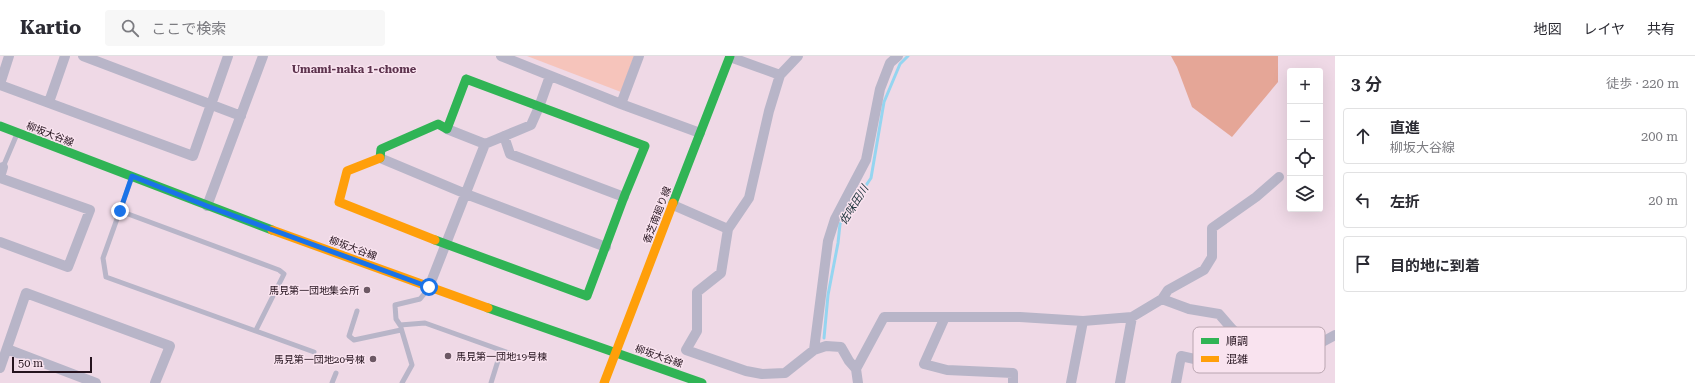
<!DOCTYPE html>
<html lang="ja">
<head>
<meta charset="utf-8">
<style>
  :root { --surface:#fff; --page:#f7f7f7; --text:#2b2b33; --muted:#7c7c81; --line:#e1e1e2 }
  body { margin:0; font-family:"Roboto Serif","Noto Sans JP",serif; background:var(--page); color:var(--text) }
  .controls { position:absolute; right:12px; top:12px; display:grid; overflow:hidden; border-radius:4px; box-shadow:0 4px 16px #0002 }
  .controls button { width:36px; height:36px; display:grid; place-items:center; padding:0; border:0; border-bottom:1px solid var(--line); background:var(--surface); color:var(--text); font:20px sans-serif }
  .scale { position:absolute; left:12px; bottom:10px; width:80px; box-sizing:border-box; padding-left:4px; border:2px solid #25131e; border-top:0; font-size:11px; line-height:14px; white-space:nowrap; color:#25131e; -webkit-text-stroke:3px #f9e3ef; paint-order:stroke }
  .stop { position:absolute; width:12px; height:12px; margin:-9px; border:3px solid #1a73e8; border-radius:50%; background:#fff }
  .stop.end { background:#1a73e8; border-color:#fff; box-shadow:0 1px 4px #0008 }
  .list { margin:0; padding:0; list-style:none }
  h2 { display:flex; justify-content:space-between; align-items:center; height:52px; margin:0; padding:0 16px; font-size:17px }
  h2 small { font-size:13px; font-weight:400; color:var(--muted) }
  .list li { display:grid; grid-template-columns:26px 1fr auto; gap:12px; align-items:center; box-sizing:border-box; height:56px; margin:0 8px 8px; padding:0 8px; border:1px solid var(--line); border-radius:4px }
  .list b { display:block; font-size:15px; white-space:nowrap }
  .list p { margin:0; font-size:13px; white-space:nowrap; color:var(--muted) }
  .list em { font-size:13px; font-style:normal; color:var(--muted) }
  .icon { flex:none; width:22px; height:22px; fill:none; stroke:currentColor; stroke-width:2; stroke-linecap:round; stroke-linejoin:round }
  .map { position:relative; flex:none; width:1335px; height:327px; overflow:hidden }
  header { display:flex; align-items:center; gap:24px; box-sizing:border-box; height:56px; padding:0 20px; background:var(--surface); border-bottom:1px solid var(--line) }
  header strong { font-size:19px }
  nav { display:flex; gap:22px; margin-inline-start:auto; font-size:14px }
  .search { width:280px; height:36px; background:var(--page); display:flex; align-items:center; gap:10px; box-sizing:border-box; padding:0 14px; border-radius:4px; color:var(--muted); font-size:15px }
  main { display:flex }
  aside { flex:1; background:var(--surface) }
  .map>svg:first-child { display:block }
  .green { fill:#f6c4bb }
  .forest { fill:#e5a697 }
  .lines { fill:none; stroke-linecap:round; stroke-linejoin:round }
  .stream { stroke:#95d5f0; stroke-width:3 }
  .lane { stroke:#b8b5c8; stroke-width:5 }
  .street { stroke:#b8b5c8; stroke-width:10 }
  .fast { stroke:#30b455; stroke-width:9 }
  .slow { stroke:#ff9f0a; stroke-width:9 }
  .route { stroke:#1a73e8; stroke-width:5 }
  .poi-dot { fill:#6c5864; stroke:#f9e3ef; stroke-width:1.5 }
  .labels { text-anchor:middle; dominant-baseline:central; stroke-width:3; stroke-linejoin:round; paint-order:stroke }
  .street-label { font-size:10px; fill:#25131e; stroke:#f9e3ef }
  .poi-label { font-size:10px; fill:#25131e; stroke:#f9e3ef; text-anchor:end }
  .neighbourhood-label { font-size:11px; font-weight:bold; fill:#5d334e; stroke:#f9e3ef }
  .water-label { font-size:11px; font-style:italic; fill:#1c333b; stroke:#f9e3ef }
  .key { fill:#f9e3ef; stroke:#b9a5b0; stroke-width:1 }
  .key-label { font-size:11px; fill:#25131e }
</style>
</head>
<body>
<header>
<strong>Kartio</strong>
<div class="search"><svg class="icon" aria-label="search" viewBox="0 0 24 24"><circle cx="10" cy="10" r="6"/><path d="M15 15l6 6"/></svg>ここで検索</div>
<nav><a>地図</a><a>レイヤ</a><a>共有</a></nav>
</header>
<main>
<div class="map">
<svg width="1335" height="327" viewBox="0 0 1335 327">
  <rect width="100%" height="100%" fill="#efd9e6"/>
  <path class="green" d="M 527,0 L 634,0 L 621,36 Z"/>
  <path class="forest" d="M 1171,0 L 1278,0 L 1278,26 L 1232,81 L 1192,51 L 1177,11 Z"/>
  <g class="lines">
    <path class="stream" d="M 824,282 L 828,239 L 838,187 L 840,168 L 871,122 L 884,46 L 900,8 L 908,0"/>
    <path class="lane" d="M 3,111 L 17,78
      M 132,121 L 103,202 L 106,221 L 314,296
      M 120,155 L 279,214 L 284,218 L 256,274
      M 429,232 L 420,243 L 395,249 L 396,263 L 400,269 L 425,267 L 520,301
      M 357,255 L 349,280 L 354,284 L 401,274
      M 401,272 L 412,309 L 402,327
      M 332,327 L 336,317
      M 491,327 L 501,295"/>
    <path class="street" d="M 83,0 L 241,60
      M 501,0 L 621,48 L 700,77
      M 730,1 L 780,19 L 798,0
      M 780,19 L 769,55 L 749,142 L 728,173 L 721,217 L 697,236 L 697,275 L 686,294 L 746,315 L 762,318 L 785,317 L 814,294 L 826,290 L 841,291 L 849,305 L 856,313 L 858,327
      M 0,28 L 9,0
      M 0,29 L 193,100 L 228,0
      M 49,46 L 65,0
      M 621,48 L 639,0
      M 447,73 L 485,88
      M 504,80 L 510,98 L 624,141
      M 380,102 L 466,138 L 606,191
      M 0,121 L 3,111
      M 0,122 L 90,154 L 68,211 L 0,186
      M 673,149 L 728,173
      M 207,150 L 263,0
      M 429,231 L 485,88 L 531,69 L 539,51 L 550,20
      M 1162,243 L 1189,253 L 1219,258 L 1232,273 L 1258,297 C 1292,299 1306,296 1335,279
      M 945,261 L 924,308 L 947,314 L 1013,317 L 1013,327
      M 7,293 L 96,327
      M 814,294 L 828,185 L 835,163 L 866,104 L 880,33 L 890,7 L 898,0
      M 0,312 L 26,237 L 170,290 L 155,327
      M 856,313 L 884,261 L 1020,261 L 1083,265 L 1132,261 L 1162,243 L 1168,234 L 1204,214 L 1212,201 L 1212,172 L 1256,141 L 1279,121
      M 1071,327 L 1083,265
      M 1120,327 L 1132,261
      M 1176,327 L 1181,300 L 1199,304"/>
    <path class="fast" d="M 0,70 L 272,174
      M 380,102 L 381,93 L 438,68 L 447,73 L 466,23
      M 673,147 L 730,0
      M 435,184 L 587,240 L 624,141 L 645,90 L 466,23
      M 488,252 L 702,327"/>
    <path class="slow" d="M 380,102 L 347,115 L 339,146 L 435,184
      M 272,174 L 488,252
      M 604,327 L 673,147"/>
  </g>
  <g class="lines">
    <path class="route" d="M 120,155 L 132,120 L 207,150 L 429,231"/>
  </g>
  <g class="poi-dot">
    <circle cx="367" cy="234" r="4"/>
    <circle cx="448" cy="300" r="4"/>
    <circle cx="373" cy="303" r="4"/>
  </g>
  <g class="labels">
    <g class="street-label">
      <text transform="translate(50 78) rotate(21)">柳坂大谷線</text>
      <text transform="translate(657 159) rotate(-69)">香芝南廻り線</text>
      <text transform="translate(353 192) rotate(20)">柳坂大谷線</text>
      <text transform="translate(659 300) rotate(19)">柳坂大谷線</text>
    </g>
    <g class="poi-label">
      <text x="359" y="234">馬見第一団地集会所</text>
      <text x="456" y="300" text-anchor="start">馬見第一団地19号棟</text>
      <text x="365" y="303">馬見第一団地20号棟</text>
    </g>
    <g class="neighbourhood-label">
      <text x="354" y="13">Umami-naka 1-chome</text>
    </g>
    <g class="water-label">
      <text transform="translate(854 149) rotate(-58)">佐味田川</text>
    </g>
  </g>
  <rect x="1193" y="271" width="132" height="46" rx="6" class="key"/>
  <rect x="1201" y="282" width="18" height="6" fill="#30b455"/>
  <rect x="1201" y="300" width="18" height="6" fill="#ff9f0a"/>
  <g class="key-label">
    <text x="1226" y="289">順調</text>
    <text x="1226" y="307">混雑</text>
  </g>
</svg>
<div class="controls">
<button>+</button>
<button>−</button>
<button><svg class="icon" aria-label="locate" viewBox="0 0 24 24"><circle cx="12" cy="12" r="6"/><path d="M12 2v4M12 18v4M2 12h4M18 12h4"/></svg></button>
<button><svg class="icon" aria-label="layers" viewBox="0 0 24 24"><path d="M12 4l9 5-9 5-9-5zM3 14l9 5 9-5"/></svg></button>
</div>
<div class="scale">50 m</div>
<div class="stop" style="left:429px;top:231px"></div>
<div class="stop end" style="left:120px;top:155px"></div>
</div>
<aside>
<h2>3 分<small>徒歩 · 220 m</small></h2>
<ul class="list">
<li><svg class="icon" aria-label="ahead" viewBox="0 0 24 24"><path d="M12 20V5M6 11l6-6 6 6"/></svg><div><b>直進</b><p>柳坂大谷線</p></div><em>200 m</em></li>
<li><svg class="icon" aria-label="left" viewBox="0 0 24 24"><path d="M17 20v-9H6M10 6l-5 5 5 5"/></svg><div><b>左折</b></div><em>20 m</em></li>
<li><svg class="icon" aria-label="arrive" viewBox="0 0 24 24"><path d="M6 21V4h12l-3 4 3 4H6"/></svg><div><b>目的地に到着</b></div></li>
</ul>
</aside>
</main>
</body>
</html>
